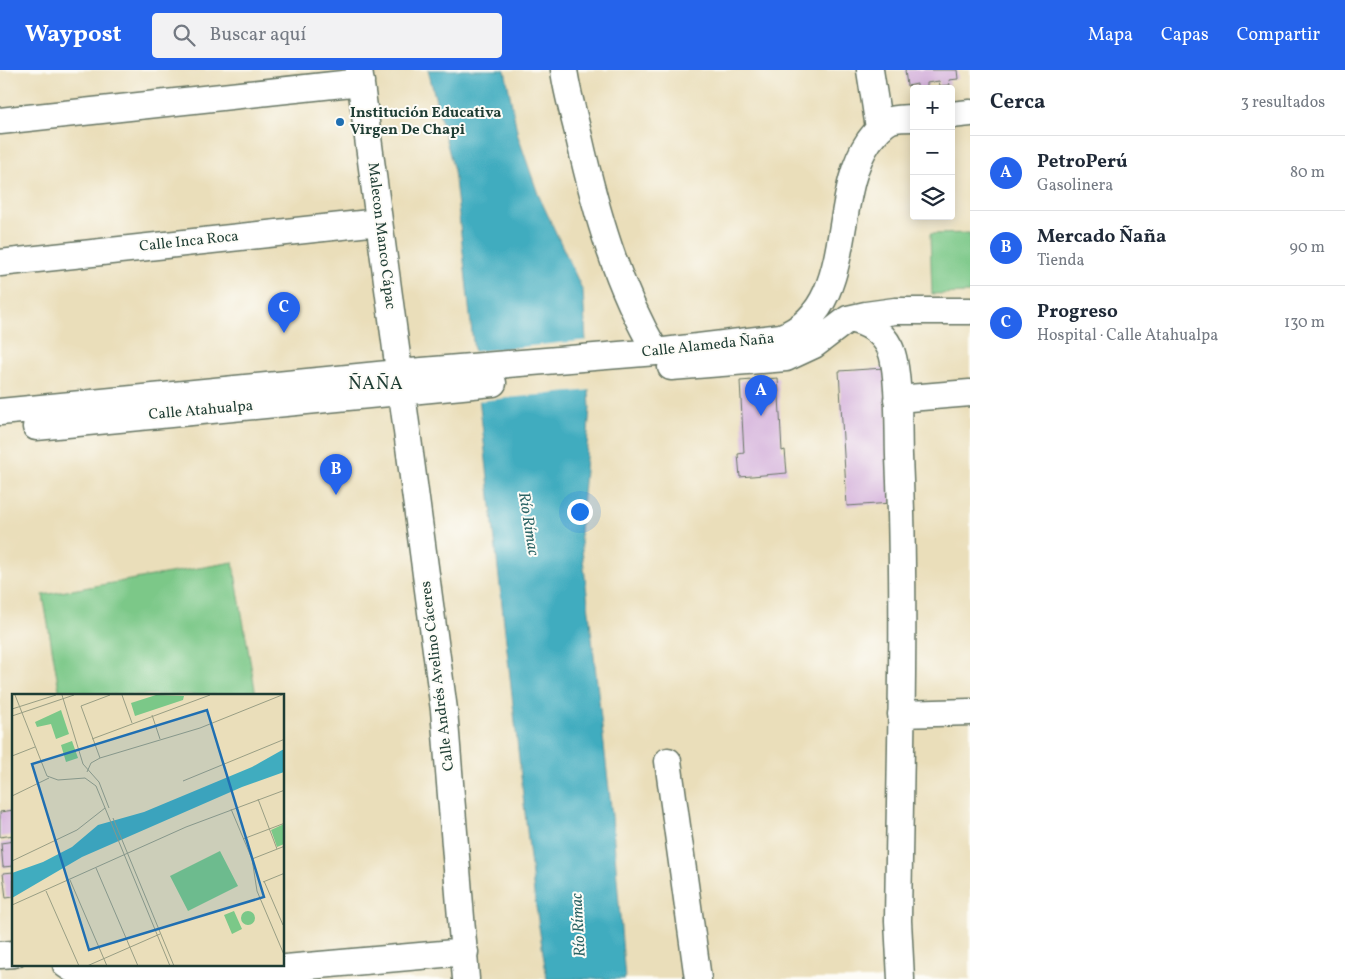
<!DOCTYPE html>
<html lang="es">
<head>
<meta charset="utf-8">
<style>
  :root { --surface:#fff; --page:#f2f2f3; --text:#1f2937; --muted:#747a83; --line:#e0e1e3; --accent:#2563eb }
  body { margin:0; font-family:Vollkorn,serif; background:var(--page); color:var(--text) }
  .controls { position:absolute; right:15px; top:15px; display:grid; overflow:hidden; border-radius:5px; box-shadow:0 2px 12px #0003 }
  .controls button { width:45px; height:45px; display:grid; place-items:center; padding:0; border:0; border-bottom:1px solid var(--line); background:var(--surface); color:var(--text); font:25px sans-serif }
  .you { position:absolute; left:579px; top:441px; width:18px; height:18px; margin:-12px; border:4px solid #fff; border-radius:50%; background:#1a73e8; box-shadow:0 0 0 8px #1a73e833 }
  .badge { display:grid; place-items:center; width:32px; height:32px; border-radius:50%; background:var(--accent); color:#fff; font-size:16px; font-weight:700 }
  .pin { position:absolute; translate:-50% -41px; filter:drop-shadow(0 1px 2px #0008) }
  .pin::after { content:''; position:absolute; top:26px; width:18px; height:15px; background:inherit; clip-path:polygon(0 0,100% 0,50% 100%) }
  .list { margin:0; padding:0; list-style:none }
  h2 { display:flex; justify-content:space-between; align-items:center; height:65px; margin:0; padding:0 20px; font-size:21px }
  h2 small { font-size:16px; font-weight:400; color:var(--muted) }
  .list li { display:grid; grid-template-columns:32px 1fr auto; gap:15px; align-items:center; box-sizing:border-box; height:75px; padding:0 20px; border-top:1px solid var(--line) }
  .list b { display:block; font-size:19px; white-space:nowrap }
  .list p { margin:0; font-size:16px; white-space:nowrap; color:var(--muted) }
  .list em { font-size:16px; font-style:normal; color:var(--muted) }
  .icon { flex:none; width:28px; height:28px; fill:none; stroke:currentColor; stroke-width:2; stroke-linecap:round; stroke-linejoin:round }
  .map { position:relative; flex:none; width:970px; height:909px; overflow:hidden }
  header { display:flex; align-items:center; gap:30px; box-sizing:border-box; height:70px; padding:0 25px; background:var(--accent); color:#fff }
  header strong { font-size:24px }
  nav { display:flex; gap:28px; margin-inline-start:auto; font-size:18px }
  .search { width:350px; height:45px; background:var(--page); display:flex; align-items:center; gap:12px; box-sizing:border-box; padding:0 18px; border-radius:5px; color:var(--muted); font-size:19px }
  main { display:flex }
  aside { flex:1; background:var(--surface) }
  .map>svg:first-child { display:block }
  .green { fill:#7bc888; stroke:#4d825e }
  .water { fill:#40acbf; stroke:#30747a }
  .pier { fill:#eadeba }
  .building { fill:#d5b3dc }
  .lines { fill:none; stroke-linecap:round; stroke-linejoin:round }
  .minor-casing { stroke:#667563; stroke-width:29 }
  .minor { stroke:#fff; stroke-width:26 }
  .poi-dot { fill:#1f6fb2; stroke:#fdfcf7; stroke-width:2 }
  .labels { text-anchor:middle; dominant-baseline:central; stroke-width:4; stroke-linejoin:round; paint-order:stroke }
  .poi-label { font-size:15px; font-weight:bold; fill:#1f3d34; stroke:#fdfcf7; text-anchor:start }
  .street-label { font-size:15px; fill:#1f3d34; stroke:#fdfcf7 }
  .water-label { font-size:16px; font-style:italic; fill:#2b6465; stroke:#fdfcf7 }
  .quarter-label { font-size:18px; letter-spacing:1px; fill:#1f3d34; stroke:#fdfcf7 }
  .inset-road { fill:none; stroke:#999e84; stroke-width:1 }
  .view { fill:#1f6fb2; fill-opacity:0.15; stroke:#1f6fb2; stroke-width:2.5 }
  .inset-edge { fill:none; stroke:#1f3d34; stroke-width:2.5 }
</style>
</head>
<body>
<header>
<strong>Waypost</strong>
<div class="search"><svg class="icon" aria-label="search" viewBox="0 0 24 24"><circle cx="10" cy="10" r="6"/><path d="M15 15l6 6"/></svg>Buscar aquí</div>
<nav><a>Mapa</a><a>Capas</a><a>Compartir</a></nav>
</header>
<main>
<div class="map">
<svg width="970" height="909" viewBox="0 0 970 909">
  <rect width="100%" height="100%" fill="#fdfcf7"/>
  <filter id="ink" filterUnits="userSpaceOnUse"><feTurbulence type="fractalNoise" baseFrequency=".02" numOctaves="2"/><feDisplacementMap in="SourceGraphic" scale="10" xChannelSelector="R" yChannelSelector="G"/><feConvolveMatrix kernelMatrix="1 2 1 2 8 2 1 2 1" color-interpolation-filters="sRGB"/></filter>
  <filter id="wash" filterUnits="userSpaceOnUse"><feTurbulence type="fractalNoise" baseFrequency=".0096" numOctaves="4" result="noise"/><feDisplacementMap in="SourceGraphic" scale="20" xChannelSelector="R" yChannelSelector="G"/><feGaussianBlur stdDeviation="1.12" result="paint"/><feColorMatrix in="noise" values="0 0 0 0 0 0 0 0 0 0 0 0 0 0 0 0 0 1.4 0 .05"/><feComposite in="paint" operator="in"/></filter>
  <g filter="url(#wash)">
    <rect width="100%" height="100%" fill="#eadeba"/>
    <path class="green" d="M 970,163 L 970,223 L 932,224 L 930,164 Z
      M 233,492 L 256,625 L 60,625 L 43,525 Z"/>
    <path class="water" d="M 428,0 L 505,0 L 518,66 L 538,124 L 583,221 L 590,338 L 580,462 L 612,746 L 625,909 L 547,909 L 534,824 L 454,101 Z"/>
    <path class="pier" d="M 588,270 L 592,320 L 477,331 L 471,282 Z"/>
    <g id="blocks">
      <path class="building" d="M 905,0 L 957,0 L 958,9 L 949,10 L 950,15 L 940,16 L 939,11 L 927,13 L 927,17 L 917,19 L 917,14 L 907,16 Z
        M 884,298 L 892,433 L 847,436 L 839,301 Z
        M 778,308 L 782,381 L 785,380 L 787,403 L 740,407 L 738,384 L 744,383 L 740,311 Z
        M 14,740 L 14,765 L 0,767 L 0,742 Z
        M 14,771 L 14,796 L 3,797 L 1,773 Z
        M 14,802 L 14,827 L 6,828 L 3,803 Z"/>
    </g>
  </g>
  <g filter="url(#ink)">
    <use href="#blocks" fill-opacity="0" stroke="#667563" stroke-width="1"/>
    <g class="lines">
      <defs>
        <path id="minor" d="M 359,0 L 444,640 L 466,909
          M 564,0 C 567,23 574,45 579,67 C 596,142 617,216 656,282
          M 870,0 L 879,58
          M 951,45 L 970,43
          M 0,51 L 361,12
          M 0,193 L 379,152
          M 848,249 C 866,252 882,261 890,278 C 900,299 898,361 899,386 C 906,541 900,696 898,851 L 901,909
          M 671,297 L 786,288 L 814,275 L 848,249 L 866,245 L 895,241 L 970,241
          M 897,329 L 970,323
          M 0,342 L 398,303 L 656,282 L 781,267 C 858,238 829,128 869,71 C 875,63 882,54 891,50 C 898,48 906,48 914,48
          M 36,357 L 493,313
          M 901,644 L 970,642
          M 668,691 L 698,909
          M 0,885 L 14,884
          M 66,895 L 72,899 L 96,903 L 196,906 L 465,882"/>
      </defs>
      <use href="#minor" class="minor-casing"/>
      <use href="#minor" class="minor"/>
    </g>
  </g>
  <circle class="poi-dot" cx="340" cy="52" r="5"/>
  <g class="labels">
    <g class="poi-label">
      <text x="350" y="43">Institución Educativa<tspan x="350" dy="17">Virgen De Chapi</tspan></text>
    </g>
    <g class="street-label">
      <text transform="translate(381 166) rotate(83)">Malecon Manco Cápac</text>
      <text transform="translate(189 172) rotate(-6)">Calle Inca Roca</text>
      <text transform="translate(708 276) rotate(-6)">Calle Alameda Ñaña</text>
      <text transform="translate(201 341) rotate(-5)">Calle Atahualpa</text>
      <text transform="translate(438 606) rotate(-97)">Calle Andrés Avelino Cáceres</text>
    </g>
    <g class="water-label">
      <text transform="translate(528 454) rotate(81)">Río Rímac</text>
      <text transform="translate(579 855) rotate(-93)">Río Rímac</text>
    </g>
    <g class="quarter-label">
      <text x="376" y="314">ÑAÑA</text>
    </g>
  </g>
  <g transform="translate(12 624)">
    <rect width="272" height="272" fill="#eadeba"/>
    <path d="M 144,1 L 172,2 L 171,6 L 123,22 L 119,9 ZM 49,16 L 57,40 L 44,45 L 39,30 L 25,33 L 23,28 ZM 60,47 L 66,64 L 54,68 L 49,51 ZM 272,130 L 272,150 L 265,153 L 259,136 ZM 208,157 L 226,192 L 176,217 L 158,182 ZM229 224a7 7 0 1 1 14 0a7 7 0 1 1-14 0ZM 222,217 L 230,235 L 220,240 L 212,221 Z" fill="#7bc888"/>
    <path d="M 272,55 L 272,78 L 230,93 L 70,163 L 0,204 L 0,179 L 31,168 L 60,153 L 86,131 L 132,118 L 240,73 Z" fill="#40acbf"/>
    <path class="inset-road" d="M 3,1 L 35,82 L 46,86 L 73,84 L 84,92 L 158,272M 50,1 L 71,70 L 87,88 L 97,114M 110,1 L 120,29M 0,15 L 44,1M 140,21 L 148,45M 0,22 L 62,1M 80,45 L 198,1M 0,62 L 23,53M 88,64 L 69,12 L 98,1M 75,78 L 79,69 L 88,64 L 188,34 L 270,1M 171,87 L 273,45M 0,102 L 37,84M 246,105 L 265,155M 219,115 L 240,165 L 245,197 L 273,263M 101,124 L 162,272M 231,145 L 273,129M 240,165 L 273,152M 0,167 L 65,136 L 93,114M 84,174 L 126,272M 58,186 L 95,272M 252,187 L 271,231M 251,188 L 273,179M 34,197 L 67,272M 0,211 L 174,133 L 273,96M 75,272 L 148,240"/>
    <path class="view" d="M 195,16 L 252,203 L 77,256 L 20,70 Z"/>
    <rect width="272" height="272" class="inset-edge"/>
  </g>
</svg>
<div class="controls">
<button>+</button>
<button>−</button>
<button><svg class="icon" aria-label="layers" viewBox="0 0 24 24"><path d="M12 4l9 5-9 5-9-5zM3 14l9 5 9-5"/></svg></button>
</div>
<div class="you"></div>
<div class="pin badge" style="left:761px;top:346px">A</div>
<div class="pin badge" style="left:336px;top:425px">B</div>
<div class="pin badge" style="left:284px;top:263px">C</div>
</div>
<aside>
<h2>Cerca<small>3 resultados</small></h2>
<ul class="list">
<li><span class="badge">A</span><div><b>PetroPerú</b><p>Gasolinera</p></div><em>80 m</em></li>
<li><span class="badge">B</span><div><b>Mercado Ñaña</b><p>Tienda</p></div><em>90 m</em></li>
<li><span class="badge">C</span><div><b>Progreso</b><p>Hospital · Calle Atahualpa</p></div><em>130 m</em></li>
</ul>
</aside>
</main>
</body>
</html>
